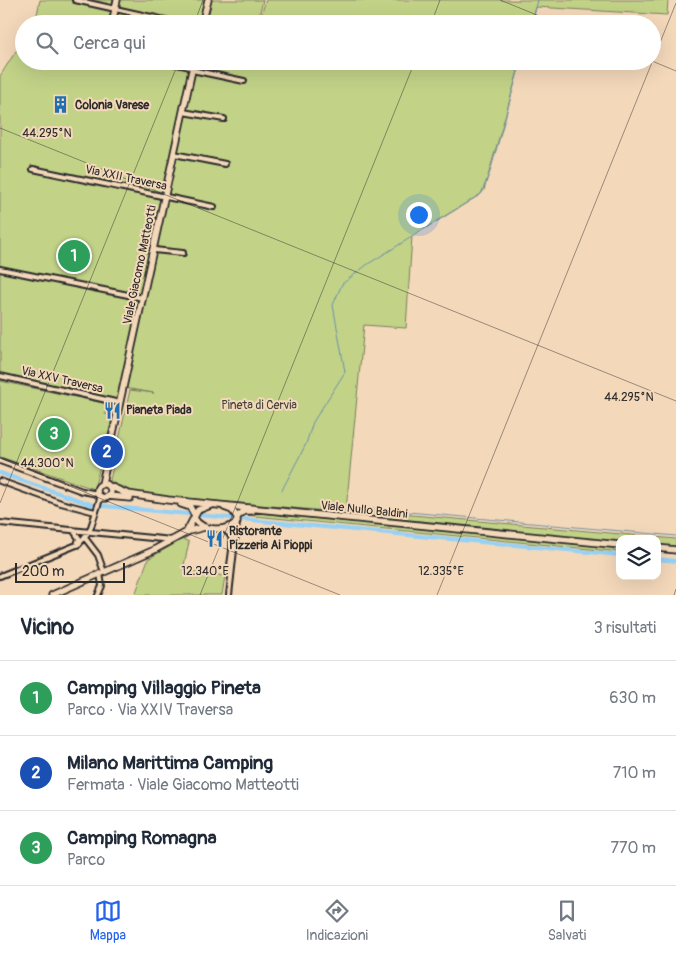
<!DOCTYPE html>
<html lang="it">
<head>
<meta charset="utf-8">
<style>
  :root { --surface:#fff; --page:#f6f6f7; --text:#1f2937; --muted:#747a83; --line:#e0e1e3; --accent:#2563eb }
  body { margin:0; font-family:Pangolin,sans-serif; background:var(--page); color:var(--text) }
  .controls { position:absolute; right:15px; bottom:15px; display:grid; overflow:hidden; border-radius:10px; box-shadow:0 5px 20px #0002 }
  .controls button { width:45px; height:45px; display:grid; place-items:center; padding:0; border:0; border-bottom:1px solid var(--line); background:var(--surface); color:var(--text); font:25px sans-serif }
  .scale { position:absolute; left:15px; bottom:12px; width:110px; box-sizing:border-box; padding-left:5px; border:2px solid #2b2b2b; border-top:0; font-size:14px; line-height:18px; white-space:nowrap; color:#2b2b2b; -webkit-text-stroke:4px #f4d8ba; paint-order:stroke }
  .you { position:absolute; left:418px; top:214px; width:18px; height:18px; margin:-12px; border:4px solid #fff; border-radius:50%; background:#1a73e8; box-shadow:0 0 0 8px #1a73e833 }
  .badge { display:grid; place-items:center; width:32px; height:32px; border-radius:50%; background:var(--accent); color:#fff; font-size:16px; font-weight:700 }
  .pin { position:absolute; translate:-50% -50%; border:2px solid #fff; box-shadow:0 1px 5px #0006 }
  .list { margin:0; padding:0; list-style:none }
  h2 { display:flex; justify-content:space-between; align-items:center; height:65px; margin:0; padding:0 20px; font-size:21px }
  h2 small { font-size:16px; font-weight:400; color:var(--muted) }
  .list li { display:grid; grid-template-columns:32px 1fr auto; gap:15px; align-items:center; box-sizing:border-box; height:75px; padding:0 20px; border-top:1px solid var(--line) }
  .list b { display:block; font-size:19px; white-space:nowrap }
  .list p { margin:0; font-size:16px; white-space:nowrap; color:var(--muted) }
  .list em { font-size:16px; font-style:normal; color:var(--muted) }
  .icon { flex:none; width:28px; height:28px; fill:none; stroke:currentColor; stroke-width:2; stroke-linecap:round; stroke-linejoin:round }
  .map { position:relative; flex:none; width:676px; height:595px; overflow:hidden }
  .search { position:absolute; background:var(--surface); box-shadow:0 5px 20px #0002; left:15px; right:15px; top:15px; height:55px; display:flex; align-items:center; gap:12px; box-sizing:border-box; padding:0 18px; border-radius:28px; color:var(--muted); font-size:19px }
  .sheet { height:290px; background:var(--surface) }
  nav { display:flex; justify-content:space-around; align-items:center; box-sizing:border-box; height:70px; border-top:1px solid var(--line); background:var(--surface); font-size:14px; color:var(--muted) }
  nav a { display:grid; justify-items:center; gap:2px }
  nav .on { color:var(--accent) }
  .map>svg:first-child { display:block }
  .green { fill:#c2d388; stroke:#767f5a }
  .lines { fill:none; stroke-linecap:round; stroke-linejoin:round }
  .stream { stroke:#6b8fa5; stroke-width:1 }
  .canal { stroke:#95d1f6; stroke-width:4 }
  .street-casing { stroke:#2b2b2b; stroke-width:8 }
  .secondary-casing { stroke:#2b2b2b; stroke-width:9 }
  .street { stroke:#f4d8ba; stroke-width:4 }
  .secondary { stroke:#f4d8ba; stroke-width:5.5 }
  .ticks { fill:none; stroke:#2b2b2b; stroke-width:1; stroke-opacity:0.45 }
  .labels { text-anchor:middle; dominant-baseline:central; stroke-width:4; stroke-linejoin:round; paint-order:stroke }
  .poi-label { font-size:12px; font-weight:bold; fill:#2b2b2b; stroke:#f4d8ba; text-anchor:start }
  .street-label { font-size:12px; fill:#2b2b2b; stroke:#f4d8ba }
  .park-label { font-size:12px; fill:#424439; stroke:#f4d8ba }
  .ticks-label { font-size:12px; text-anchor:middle; fill:#2b2b2b; stroke:#f4d8ba; stroke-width:4; stroke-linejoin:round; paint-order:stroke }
</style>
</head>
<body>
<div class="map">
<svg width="676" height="595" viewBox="0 0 676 595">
  <rect width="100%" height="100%" fill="#f4d8ba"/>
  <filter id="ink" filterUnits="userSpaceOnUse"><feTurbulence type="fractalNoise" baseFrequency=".02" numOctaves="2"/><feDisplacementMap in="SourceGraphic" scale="10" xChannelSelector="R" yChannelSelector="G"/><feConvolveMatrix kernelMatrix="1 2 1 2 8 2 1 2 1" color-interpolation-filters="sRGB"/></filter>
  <g filter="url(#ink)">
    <path class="green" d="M 40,0 L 263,0 L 257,24 L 35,24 Z
      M 266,0 L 668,0 L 667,15 L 536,7 L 531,24 L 258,24 Z
      M 24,44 L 24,61 L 521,61 L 484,190 L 481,194 L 412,236 L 406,328 L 364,325 L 346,510 L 338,512 L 136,494 L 119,488 L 110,480 L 130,390 L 154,393 L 124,388 L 115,400 L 0,374 L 0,76 L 16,51 Z
      M 0,381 L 108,404 L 105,414 L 113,416 L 94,489 L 0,457 Z
      M 281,509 L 345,515 L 357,510 L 676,539 L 676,548 L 657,546 L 657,539 L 620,539 L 620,543 Z
      M 247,512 L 620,547 L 620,552 L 244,515 Z
      M 183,539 L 189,542 L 183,570 L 225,576 L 222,595 L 135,595 L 148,559 Z"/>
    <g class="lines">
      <path class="stream" d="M 532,24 L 538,0
        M 282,490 L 306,444 L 313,422 L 345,372 L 333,305 L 342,284 L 368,264 L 481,194 L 490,172 L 521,61
        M 352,507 L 676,536"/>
      <path class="canal" d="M 0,473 L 93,505 L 620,555
        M 657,559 L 676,561"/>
      <defs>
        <path id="street" d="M 75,0 L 183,24
          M 192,70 L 244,81
          M 183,112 L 224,119
          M 174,154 L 225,164
          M 33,169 L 214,207
          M 154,250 L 183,253
          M 0,269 L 143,298
          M 0,376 L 120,403
          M 0,461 L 82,491 L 98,494
          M 0,481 L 61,503 L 95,512
          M 0,523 L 172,540
          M 222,529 C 238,535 231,552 230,566
          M 73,530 L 79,538 L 77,545
          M 85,538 L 98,555 L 104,572
          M 0,576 L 79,544 L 90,530 L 101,496
          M 98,595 L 102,586 L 100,573
          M 229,595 L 237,523"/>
        <path id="secondary" d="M 112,24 L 117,0
          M 202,24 L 208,0
          M 166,61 L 193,67
          M 102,484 L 194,61
          M97 491a7 7 0 1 1 14 0a7 7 0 1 1-14 0Z
          M 109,486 L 128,494 L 168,500 L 620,545
          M 108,496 L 130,498
          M 181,504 L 190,507 L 194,514
          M 224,507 L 232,510 L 237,517
          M 194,518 C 202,532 226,532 237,522 L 237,517 L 244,511 L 252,511
          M 187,531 L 198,510 L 211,505
          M 657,548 L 676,550
          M 52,595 L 152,551 L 189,531 L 205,527"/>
      </defs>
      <use href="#street" class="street-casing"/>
      <use href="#secondary" class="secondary-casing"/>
      <use href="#street" class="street"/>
      <use href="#secondary" class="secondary"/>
    </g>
  </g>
  <path class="ticks" d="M 500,0 L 559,24M 194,24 L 203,0M 431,24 L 440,0M 652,61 L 676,71M 0,128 L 676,401M 0,458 L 340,595M 0,503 L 179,61M 200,595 L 415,61M 437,595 L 676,3M 674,595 L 676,589"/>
  <defs>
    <symbol id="building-bare" viewBox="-9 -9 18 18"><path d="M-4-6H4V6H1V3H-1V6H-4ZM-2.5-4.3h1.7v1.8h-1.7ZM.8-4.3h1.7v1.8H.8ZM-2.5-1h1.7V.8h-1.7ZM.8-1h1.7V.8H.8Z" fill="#1f6fb2" stroke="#f4d8ba" stroke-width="2.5" paint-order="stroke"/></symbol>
    <symbol id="restaurant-bare" viewBox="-9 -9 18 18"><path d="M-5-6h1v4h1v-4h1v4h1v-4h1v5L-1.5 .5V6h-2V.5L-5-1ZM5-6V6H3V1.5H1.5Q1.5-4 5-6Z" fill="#1f6fb2" stroke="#f4d8ba" stroke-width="2.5" paint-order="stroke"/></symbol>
  </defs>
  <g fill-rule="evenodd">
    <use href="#building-bare" x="48" y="92" width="25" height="25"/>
    <use href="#restaurant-bare" x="100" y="398" width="25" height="25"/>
    <use href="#restaurant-bare" x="202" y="526" width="25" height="25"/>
  </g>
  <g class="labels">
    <g class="poi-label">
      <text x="75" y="105">Colonia Varese</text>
      <text x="126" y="410">Pianeta Piada</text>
      <text x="229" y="531">Ristorante<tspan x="229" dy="14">Pizzeria Ai Pioppi</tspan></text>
    </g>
    <g class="street-label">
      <text transform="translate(126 178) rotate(12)">Via XXII Traversa</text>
      <text transform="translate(140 265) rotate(-78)">Viale Giacomo Matteotti</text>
      <text transform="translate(62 380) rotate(13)">Via XXV Traversa</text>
      <text transform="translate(364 510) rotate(6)">Viale Nullo Baldini</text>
    </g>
    <g class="park-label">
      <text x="259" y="405">Pineta di Cervia</text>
    </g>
  </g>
  <g class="ticks-label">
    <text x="47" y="137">44.295°N</text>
    <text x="629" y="401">44.295°N</text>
    <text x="47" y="467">44.300°N</text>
    <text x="205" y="575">12.340°E</text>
    <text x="441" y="575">12.335°E</text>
  </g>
</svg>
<div class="controls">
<button><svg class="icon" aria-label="layers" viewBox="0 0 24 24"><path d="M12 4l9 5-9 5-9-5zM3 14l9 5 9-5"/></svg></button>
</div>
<div class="scale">200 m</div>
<div class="you"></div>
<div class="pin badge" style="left:74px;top:256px;background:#2e9e5b">1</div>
<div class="pin badge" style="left:107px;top:452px;background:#1a4fb4">2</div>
<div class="pin badge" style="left:54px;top:434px;background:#2e9e5b">3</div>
<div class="search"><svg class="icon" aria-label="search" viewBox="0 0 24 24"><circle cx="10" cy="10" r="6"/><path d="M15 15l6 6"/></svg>Cerca qui</div>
</div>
<section class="sheet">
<h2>Vicino<small>3 risultati</small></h2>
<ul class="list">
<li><span class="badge" style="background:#2e9e5b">1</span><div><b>Camping Villaggio Pineta</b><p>Parco · Via XXIV Traversa</p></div><em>630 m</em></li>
<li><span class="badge" style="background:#1a4fb4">2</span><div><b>Milano Marittima Camping</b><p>Fermata · Viale Giacomo Matteotti</p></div><em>710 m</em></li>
<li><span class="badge" style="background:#2e9e5b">3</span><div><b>Camping Romagna</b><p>Parco</p></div><em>770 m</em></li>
</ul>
</section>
<nav>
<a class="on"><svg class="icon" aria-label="map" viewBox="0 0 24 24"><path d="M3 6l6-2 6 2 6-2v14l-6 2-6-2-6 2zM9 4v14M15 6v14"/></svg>Mappa</a>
<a><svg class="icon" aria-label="directions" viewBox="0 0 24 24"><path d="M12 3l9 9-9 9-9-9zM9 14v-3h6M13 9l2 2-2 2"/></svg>Indicazioni</a>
<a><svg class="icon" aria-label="saved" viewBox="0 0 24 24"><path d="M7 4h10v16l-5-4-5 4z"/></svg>Salvati</a>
</nav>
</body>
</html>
